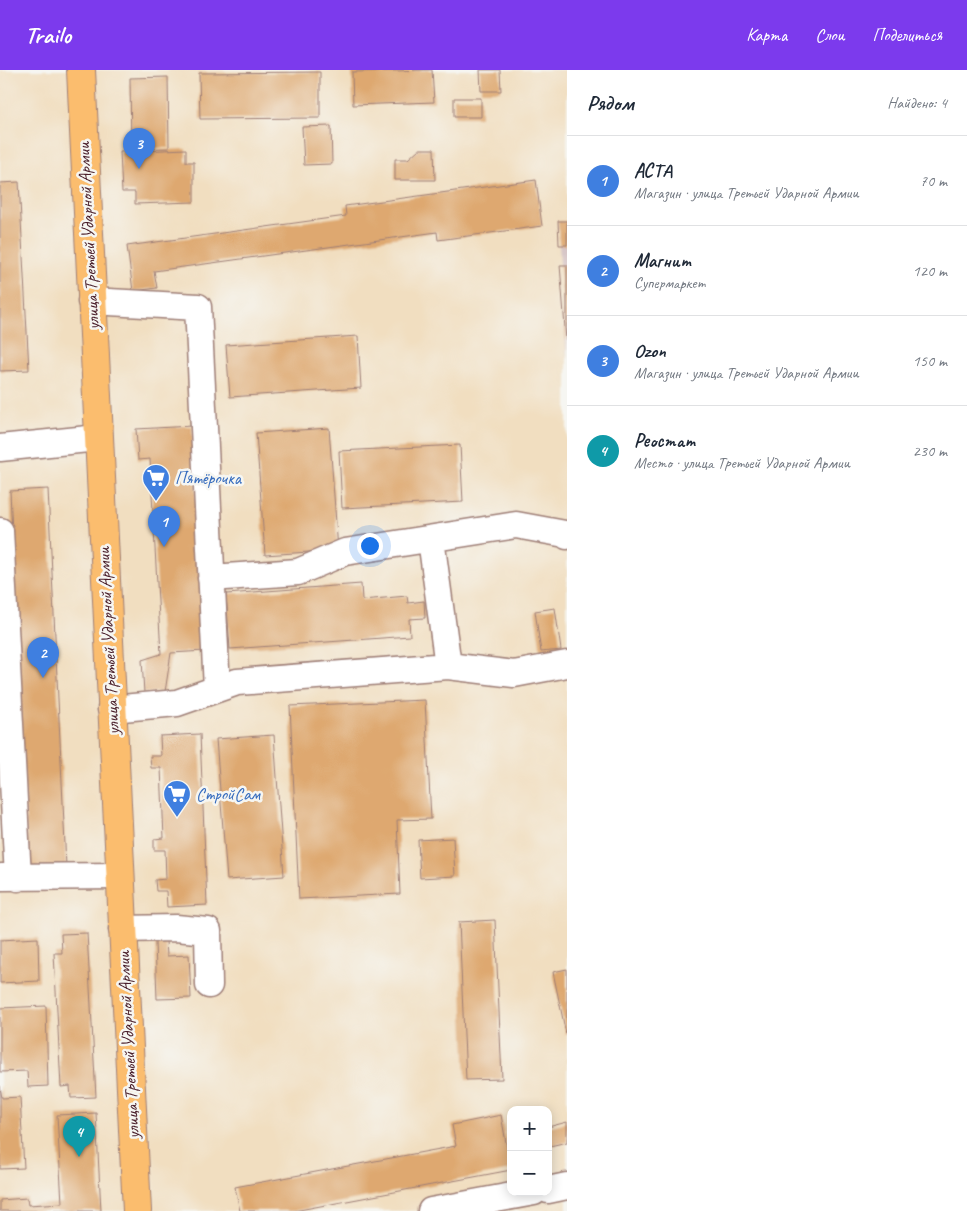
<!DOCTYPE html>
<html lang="ru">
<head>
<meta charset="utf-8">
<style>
  :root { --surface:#fff; --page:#f6f6f7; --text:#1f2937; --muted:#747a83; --line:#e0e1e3; --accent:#7c3aed }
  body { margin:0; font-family:Caveat,sans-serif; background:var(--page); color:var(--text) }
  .controls { position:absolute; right:15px; bottom:15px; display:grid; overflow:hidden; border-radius:10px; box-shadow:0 2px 12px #0003 }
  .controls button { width:45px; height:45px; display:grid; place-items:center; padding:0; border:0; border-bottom:1px solid var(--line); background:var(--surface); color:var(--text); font:25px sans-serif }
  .you { position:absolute; left:369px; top:475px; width:18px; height:18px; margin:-12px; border:4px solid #fff; border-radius:50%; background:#1a73e8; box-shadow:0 0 0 8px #1a73e833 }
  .badge { display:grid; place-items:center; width:32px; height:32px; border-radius:50%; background:var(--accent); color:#fff; font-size:16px; font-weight:700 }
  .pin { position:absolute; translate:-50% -41px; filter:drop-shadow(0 1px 2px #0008) }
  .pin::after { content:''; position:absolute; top:26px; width:18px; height:15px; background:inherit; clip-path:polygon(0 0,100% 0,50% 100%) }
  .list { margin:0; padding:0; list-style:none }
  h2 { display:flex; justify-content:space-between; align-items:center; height:65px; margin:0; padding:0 20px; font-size:21px }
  h2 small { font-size:16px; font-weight:400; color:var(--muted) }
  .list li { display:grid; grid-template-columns:32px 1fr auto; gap:15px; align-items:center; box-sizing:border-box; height:90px; padding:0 20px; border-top:1px solid var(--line) }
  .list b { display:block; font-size:19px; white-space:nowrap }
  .list p { margin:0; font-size:16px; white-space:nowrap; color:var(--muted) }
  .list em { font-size:16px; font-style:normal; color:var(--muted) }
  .map { position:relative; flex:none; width:567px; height:1141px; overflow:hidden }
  header { display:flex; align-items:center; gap:30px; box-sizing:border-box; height:70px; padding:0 25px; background:var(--accent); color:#fff }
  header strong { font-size:24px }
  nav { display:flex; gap:28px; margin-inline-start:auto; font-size:18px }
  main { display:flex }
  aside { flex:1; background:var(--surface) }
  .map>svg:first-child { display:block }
  .industrial { fill:#d2bfc1 }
  .building { fill:#dea86f }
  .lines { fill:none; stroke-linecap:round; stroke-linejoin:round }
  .minor-casing { stroke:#9e7e76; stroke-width:29 }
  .major-casing { stroke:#9e7e76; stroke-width:30 }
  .minor { stroke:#fff; stroke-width:26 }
  .major { stroke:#fbbd6e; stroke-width:28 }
  .labels { text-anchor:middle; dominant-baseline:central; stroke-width:5; stroke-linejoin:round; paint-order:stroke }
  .street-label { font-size:18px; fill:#4a1f2b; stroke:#f6f6f2 }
  .shop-label { font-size:18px; fill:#366cbe; stroke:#f6f6f2; text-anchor:start }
</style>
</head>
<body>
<header>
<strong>Trailo</strong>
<nav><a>Карта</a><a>Слои</a><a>Поделиться</a></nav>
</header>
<main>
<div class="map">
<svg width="567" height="1141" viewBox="0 0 567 1141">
  <rect width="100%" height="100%" fill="#f6f6f2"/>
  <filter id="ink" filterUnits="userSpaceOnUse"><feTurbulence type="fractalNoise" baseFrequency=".02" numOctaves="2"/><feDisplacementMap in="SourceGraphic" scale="10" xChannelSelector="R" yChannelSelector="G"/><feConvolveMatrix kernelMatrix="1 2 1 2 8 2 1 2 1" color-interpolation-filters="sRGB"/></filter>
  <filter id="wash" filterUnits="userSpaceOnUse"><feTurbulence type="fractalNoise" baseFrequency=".0096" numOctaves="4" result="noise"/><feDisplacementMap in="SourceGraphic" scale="20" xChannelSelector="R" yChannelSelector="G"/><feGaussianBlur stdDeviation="1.12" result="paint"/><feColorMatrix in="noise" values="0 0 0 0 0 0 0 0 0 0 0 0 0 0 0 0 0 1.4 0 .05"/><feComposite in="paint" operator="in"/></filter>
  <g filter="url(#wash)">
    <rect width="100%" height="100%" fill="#f1dec0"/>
    <path class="industrial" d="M 558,151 L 567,151 L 567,290 L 560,195 Z"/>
    <g id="blocks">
      <path class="building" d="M 432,0 L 434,32 L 353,35 L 352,2 Z
        M 480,0 L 500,0 L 501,21 L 481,21 Z
        M 320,2 L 320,48 L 200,49 L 199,3 Z
        M 168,7 L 169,78 L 131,79 L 130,8 Z
        M 454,28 L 481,28 L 481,47 L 454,47 Z
        M 331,56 L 332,94 L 304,95 L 302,57 Z
        M 186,79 L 186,92 L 194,92 L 194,132 L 135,134 L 135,122 L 122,122 L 120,82 Z
        M 419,79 L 434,79 L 435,110 L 395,110 L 395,89 L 408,89 Z
        M 536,110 L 542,156 L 438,170 L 437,162 L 154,201 L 157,218 L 133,221 L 127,176 L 346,146 L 345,136 Z
        M 19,112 L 29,300 L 0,301 L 0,113 Z
        M 558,151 L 567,151 L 567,175 L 559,175 Z
        M 560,195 L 567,195 L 567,270 L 566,270 Z
        M 358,266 L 361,318 L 230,327 L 226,275 Z
        M 192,356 L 205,581 L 171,583 L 165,622 L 144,623 L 142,590 L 161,584 L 150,389 L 138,390 L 136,359 Z
        M 329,358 L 338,480 L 265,485 L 256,363 Z
        M 460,375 L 463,432 L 342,438 L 339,381 Z
        M 48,419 L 66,796 L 28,798 L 10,421 Z
        M 361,514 L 362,530 L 407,526 L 408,533 L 424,531 L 425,548 L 409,549 L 410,566 L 230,579 L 226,524 Z
        M 555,538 L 561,580 L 541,582 L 535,541 Z
        M 425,630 L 431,749 L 397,750 L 400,824 L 299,829 L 290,636 Z
        M 200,664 L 207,835 L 167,837 L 166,821 L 156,821 L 155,810 L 166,809 L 165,780 L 154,780 L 154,769 L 164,768 L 161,698 L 151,698 L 150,686 L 161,686 L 160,666 Z
        M 274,665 L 284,806 L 227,810 L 216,669 Z
        M 453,768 L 455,806 L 420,808 L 418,770 Z
        M 495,850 L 502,1009 L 466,1010 L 459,852 Z
        M 87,863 L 96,1027 L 71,1028 L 70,1016 L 61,1017 L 54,883 L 62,883 L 61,864 Z
        M 38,868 L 39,911 L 0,913 L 0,870 Z
        M 166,871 L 167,886 L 189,885 L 191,928 L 157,929 L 155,872 Z
        M 567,899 L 567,964 L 566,964 L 553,902 Z
        M 46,936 L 48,1016 L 28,1017 L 27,1001 L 0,1002 L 0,938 Z
        M 0,1016 L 2,1028 L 20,1027 L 24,1098 L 0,1099 Z
        M 96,1043 L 101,1141 L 0,1141 L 0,1130 L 27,1128 L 28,1135 L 62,1133 L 57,1045 Z
        M 501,1045 L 511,1100 L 294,1141 L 240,1141 L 235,1117 L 456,1076 L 452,1055 Z
        M 567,1052 L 567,1072 L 550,1076 L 548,1057 Z"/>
    </g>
  </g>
  <g filter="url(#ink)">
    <use href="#blocks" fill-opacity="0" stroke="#9e7e76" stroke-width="1"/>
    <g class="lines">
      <defs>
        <path id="minor" d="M 91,231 L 198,237 L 217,619
          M 0,378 L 98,368
          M 0,461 L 18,808
          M 431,469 L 448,596
          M 211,508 L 298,502 L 345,482 L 516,455 L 565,464 L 567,466
          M 111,639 L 177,633 L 237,612 L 448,596 L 514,604 L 567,594
          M 1,807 L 120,806
          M 122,859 L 176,858 L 208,861 L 209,915
          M 548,1120 L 567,1116
          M 431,1141 L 534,1122"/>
        <path id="major" d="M 81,0 L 137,1141"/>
      </defs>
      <use href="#minor" class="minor-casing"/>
      <use href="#major" class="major-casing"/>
      <use href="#minor" class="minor"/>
      <use href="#major" class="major"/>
    </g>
  </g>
  <defs>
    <symbol id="supermarket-pin" viewBox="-11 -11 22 30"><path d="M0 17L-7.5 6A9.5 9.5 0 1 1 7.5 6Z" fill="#3f7fe0" stroke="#f6f6f2"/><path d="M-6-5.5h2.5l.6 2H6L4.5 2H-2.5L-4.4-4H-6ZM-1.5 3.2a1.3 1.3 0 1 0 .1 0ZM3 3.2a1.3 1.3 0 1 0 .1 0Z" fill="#fff"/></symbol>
  </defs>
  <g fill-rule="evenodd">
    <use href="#supermarket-pin" x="140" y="392" width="32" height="43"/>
    <use href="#supermarket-pin" x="161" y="708" width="32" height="43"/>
  </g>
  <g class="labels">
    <g class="street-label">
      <text transform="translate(88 166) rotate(-93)">улица Третьей Ударной Армии</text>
      <text transform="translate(108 571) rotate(-93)">улица Третьей Ударной Армии</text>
      <text transform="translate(128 975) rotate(-93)">улица Третьей Ударной Армии</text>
    </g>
    <g class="shop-label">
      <text x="175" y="408">Пятёрочка</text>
      <text x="196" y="724">СтройСам</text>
    </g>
  </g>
</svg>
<div class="controls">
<button>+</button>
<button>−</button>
</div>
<div class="you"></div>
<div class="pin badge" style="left:164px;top:477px;background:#3f7fe0">1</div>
<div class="pin badge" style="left:43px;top:608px;background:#3f7fe0">2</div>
<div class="pin badge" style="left:139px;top:99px;background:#3f7fe0">3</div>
<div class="pin badge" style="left:79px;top:1087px;background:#0f9aa8">4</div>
</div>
<aside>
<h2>Рядом<small>Найдено: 4</small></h2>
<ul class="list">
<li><span class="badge" style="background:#3f7fe0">1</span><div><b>АСТА</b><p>Магазин · улица Третьей Ударной Армии</p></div><em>70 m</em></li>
<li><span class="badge" style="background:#3f7fe0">2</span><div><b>Магнит</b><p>Супермаркет</p></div><em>120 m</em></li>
<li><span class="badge" style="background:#3f7fe0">3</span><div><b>Ozon</b><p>Магазин · улица Третьей Ударной Армии</p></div><em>150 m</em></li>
<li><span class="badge" style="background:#0f9aa8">4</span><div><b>Реостат</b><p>Место · улица Третьей Ударной Армии</p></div><em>230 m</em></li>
</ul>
</aside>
</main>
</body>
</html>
